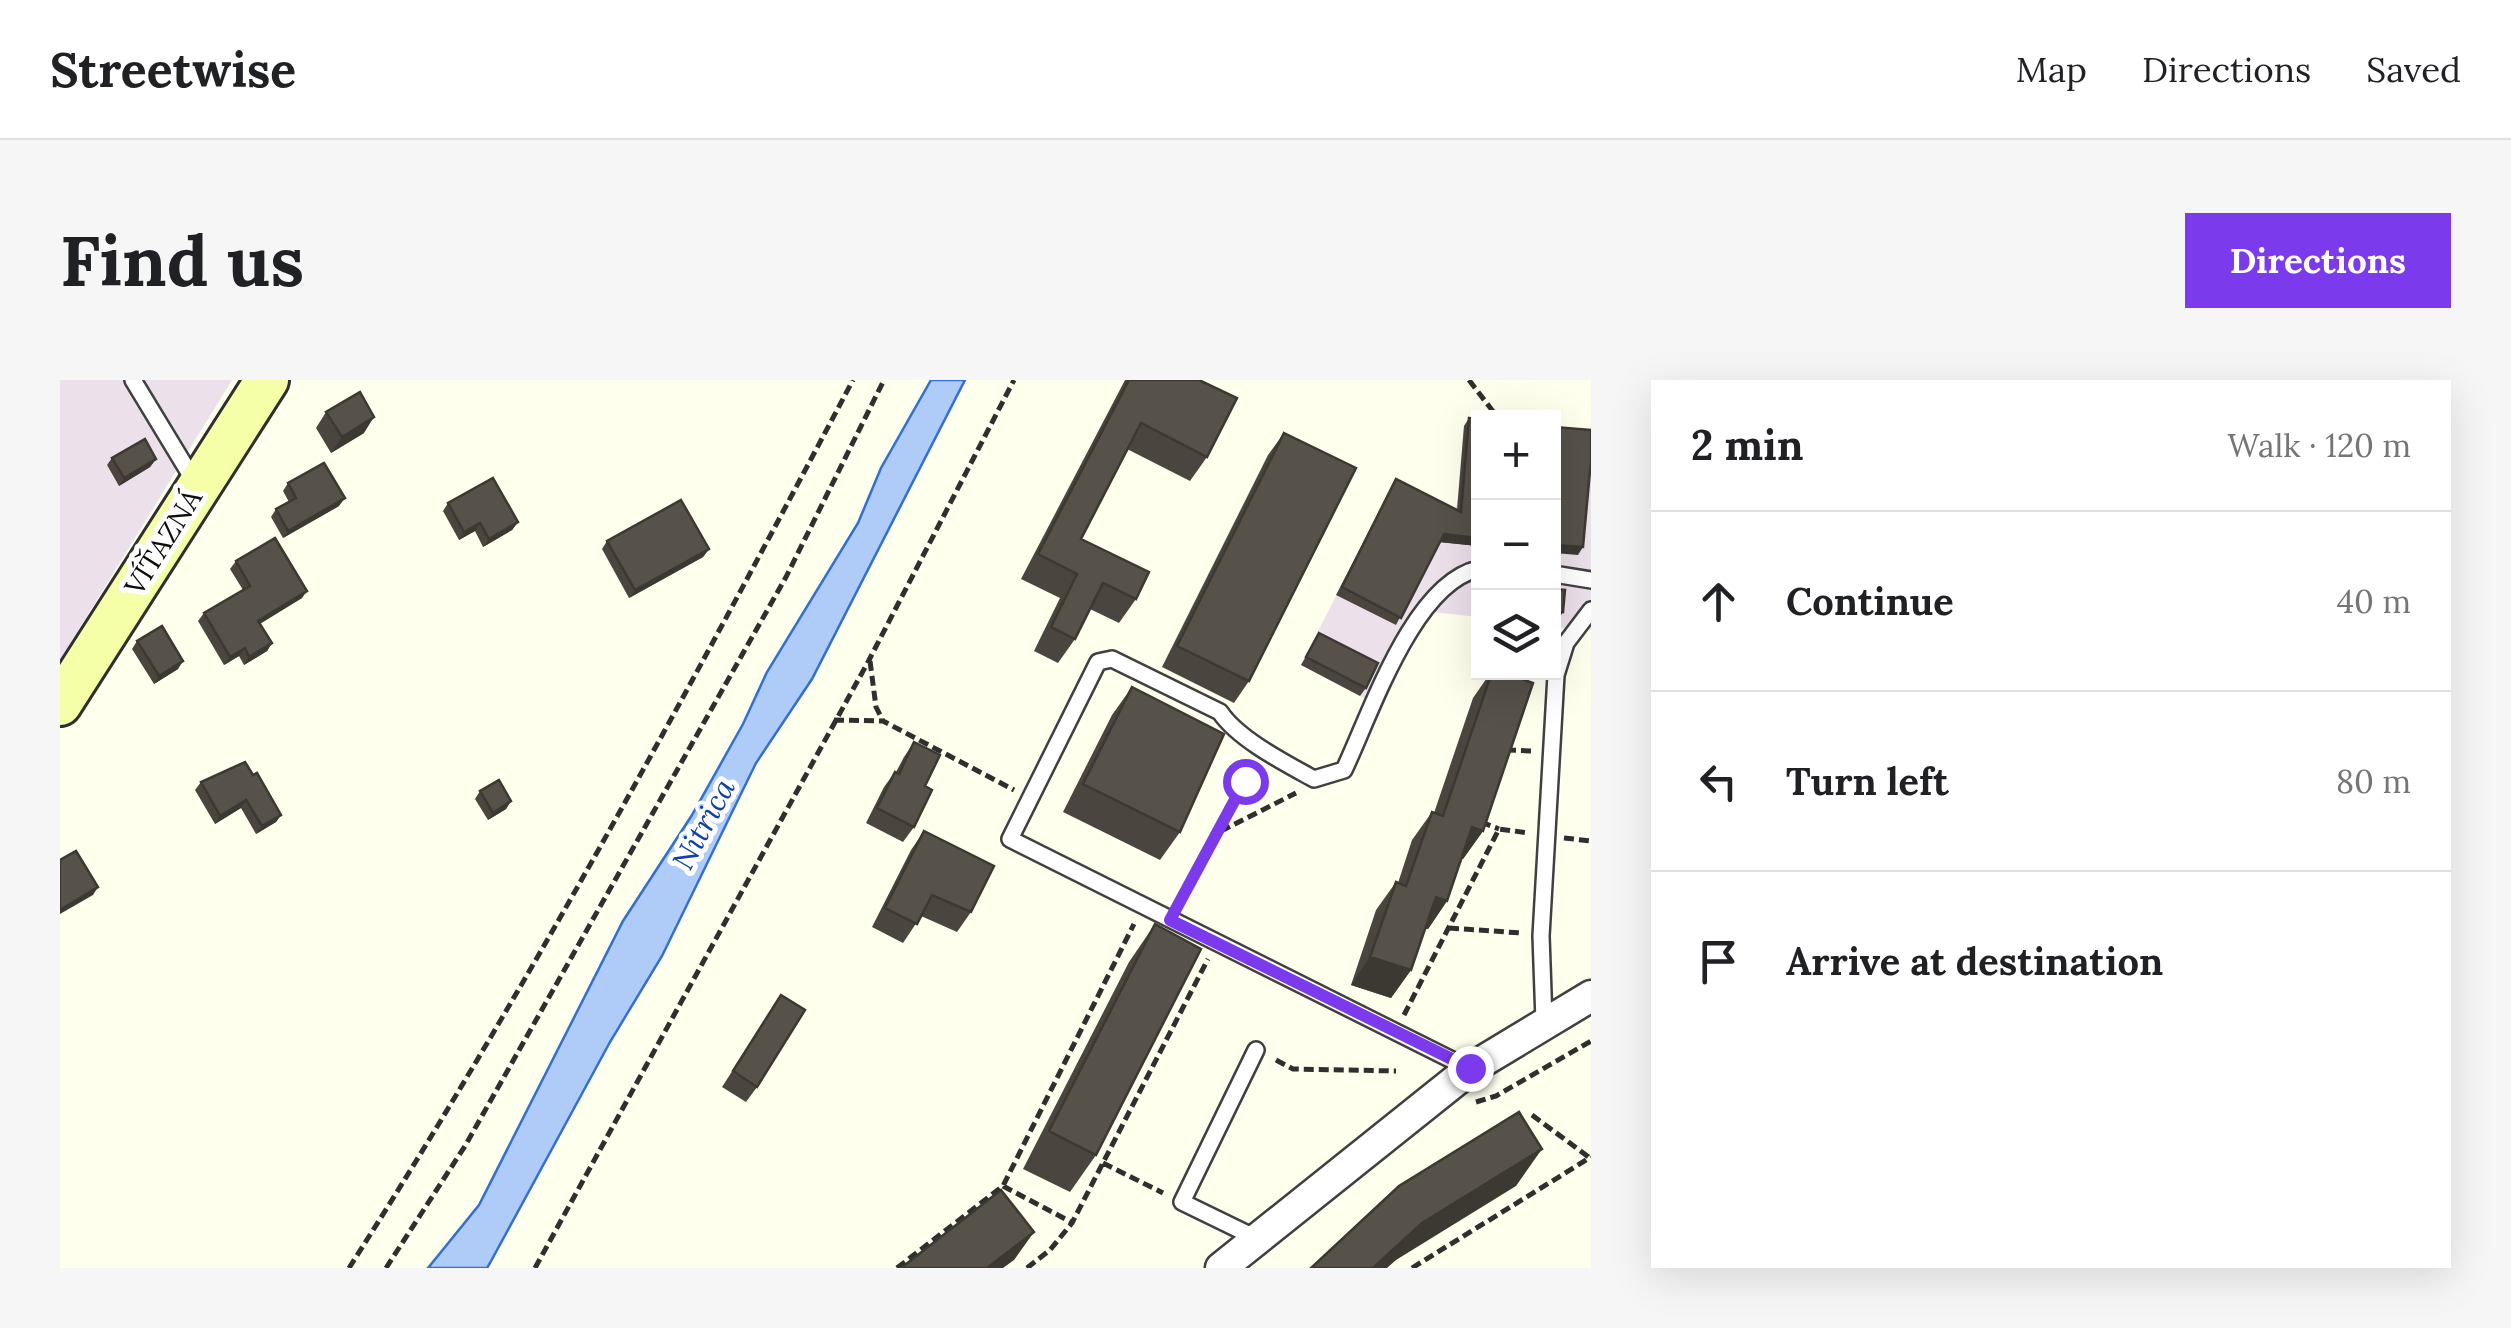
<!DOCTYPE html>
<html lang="en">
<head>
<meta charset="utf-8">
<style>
  :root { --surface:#fff; --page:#f6f6f6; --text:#202124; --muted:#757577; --line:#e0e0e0; --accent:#7c3aed }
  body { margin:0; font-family:Lora,serif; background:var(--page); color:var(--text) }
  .controls { position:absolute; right:30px; top:30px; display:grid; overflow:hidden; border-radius:0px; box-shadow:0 10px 40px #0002 }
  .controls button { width:90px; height:90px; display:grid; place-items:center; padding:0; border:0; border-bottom:2px solid var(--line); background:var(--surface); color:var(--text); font:50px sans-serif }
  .stop { position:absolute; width:30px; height:30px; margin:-22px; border:8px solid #7c3aed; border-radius:50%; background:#fff }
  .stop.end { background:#7c3aed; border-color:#fff; box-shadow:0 2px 10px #0008 }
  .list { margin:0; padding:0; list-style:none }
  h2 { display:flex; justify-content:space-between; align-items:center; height:130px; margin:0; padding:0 40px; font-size:42px }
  h2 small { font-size:32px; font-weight:400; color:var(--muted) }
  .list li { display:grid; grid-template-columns:65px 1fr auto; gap:30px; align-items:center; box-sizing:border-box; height:180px; padding:0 40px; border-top:2px solid var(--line) }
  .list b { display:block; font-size:38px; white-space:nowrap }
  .list em { font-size:32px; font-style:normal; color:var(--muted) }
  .icon { flex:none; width:55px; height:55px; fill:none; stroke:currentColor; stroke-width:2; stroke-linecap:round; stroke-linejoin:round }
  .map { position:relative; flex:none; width:1531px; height:888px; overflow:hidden; border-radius:0px }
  header { display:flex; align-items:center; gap:60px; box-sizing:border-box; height:140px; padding:0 50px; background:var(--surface); border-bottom:2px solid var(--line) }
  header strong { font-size:48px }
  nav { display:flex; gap:55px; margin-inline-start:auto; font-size:35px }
  .intro { display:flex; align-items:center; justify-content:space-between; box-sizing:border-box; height:240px; padding:0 60px }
  h1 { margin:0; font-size:70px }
  .button { padding:25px 45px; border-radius:0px; background:var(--accent); color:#fff; font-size:35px; font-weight:700 }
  main { display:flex; gap:60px; padding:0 60px }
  aside { flex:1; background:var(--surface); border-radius:0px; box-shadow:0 10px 40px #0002 }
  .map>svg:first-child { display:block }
  .industrial { fill:#ece0eb }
  .water { fill:#afccf9; stroke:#326ed4; stroke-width:2.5 }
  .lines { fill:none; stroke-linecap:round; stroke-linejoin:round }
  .service-casing { stroke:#404040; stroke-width:20 }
  .minor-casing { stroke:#404040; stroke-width:35 }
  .secondary-casing { stroke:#2f2f2f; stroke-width:48 }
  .path { stroke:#2f2f2f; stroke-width:5; stroke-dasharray:10 5; stroke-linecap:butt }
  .service { stroke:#fff; stroke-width:15 }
  .minor { stroke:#fff; stroke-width:30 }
  .secondary { stroke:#f5ffa8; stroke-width:42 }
  .wall { fill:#4a463f }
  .shaded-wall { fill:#3c3933 }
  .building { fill:#565149; stroke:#3c3933; stroke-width:2.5 }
  .route { stroke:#7c3aed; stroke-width:12 }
  .labels { text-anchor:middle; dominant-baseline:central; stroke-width:10; stroke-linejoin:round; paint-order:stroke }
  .street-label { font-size:28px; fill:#0d0d0d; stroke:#fff }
  .water-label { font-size:30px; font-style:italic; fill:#1042a4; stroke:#fff }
</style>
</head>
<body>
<header>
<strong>Streetwise</strong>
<nav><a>Map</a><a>Directions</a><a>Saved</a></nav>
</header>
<div class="intro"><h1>Find us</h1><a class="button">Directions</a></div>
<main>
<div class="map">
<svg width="1531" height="888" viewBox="0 0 1531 888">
  <rect width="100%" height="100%" fill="#feffed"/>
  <path class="industrial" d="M 0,0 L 172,0 L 0,280 Z
    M 1412,38 L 1418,39 L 1418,237 L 1355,230 L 1308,320 L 1241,285 L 1331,107 L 1391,136 L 1397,125 L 1404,46 Z
    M 1494,46 L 1531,49 L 1531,250 L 1494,247 Z"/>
  <path class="water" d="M 871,0 L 905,0 L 752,299 L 696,383 L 602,576 L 550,662 L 430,883 L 427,888 L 368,888 L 419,825 L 563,541 L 632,435 L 683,344 L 707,292 L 798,143 L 821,88 Z"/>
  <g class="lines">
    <defs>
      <path id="service" d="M 73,0 L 136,104
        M 1494,194 L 1531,200
        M 1484,641 L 1481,556 L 1496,295 L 1506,263 L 1531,230
        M 1196,670 L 1122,822 L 1198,859
        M 1410,689 L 950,459 L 1038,282 L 1052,279 L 1160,332 C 1178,359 1225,383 1254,399 L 1284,390 C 1311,333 1353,204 1418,189"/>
      <path id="minor" d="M 1161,888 L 1410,689 L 1531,616"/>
      <path id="secondary" d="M 0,324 L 207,0"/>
    </defs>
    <use href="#service" class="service-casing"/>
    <use href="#minor" class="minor-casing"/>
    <use href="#secondary" class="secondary-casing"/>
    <path class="path" d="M 1409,0 L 1438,38
      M 810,281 L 816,327 L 823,341
      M 774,340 L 823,341 L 954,410
      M 1446,370 L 1473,371
      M 1421,442 L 1439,449
      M 1161,451 L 1236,413
      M 1504,458 L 1531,461
      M 1121,520 L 1192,389
      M 1389,548 L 1461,553
      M 1344,635 L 1439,449 L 1469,453
      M 1216,680 L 1233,689 L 1336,691
      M 1416,722 L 1436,716 L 1531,661
      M 1472,735 L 1530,778
      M 1043,783 L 1103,813
      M 943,806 L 1011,842
      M 289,888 C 472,602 634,300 793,0
      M 326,888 L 405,766 L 726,197 L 824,0
      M 475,888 L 808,282 L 954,0
      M 837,888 L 943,806 L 1074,544
      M 967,888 L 990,870 L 1012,843 L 1148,579
      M 1352,888 L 1531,777"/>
    <use href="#service" class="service"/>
    <use href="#minor" class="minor"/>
    <use href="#secondary" class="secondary"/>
  </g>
  <path class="wall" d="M 1065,0 L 1139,0 L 1147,77 L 1130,101 L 1067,69 L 1021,159 L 1076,219 L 1059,243 L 1030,229 L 1015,259 L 998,283 L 974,271 L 1000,218 L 961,199 Z
    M 266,32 L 304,53 L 271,73 L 256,48 Z
    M 1409,38 L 1418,39 L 1418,166 L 1380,162 L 1336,245 L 1276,215 L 1336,99 L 1397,130 L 1404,46 Z
    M 1224,53 L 1189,301 L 1174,323 L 1102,287 L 1208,75 Z
    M 52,78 L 96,79 L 90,87 L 59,106 L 47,85 Z
    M 228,103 L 279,126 L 223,158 L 211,137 L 216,129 L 229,122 L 223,111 Z
    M 388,123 L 458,142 L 452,150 L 423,167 L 415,151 L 399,160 L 383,131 Z
    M 547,161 L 649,169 L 643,177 L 569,218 L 542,169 Z
    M 176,181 L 242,218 L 200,244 L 212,263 L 207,271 L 184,285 L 179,276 L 164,285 L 138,241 L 144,233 L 183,210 L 170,189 Z
    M 1259,253 L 1306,308 L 1300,316 L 1241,285 Z
    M 77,261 L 118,289 L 94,304 L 72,269 Z
    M 1431,292 L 1442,292 L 1423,451 L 1403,479 L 1402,478 L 1387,521 L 1368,549 L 1365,549 L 1351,590 L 1331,618 L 1291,605 L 1316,530 L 1336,502 L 1338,503 L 1352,460 L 1372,432 L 1374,433 L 1413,318 Z
    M 1072,307 L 1120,452 L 1100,480 L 1003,432 L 1052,335 Z
    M 854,362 L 865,406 L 854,447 L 843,462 L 806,443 L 824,407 L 835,392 L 836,392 L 844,377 Z
    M 141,402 L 221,435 L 216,442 L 196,454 L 181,428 L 155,444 L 135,410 Z
    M 420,411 L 451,421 L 446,429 L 428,440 L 415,419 Z
    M 864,451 L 911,532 L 897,552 L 861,536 L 843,563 L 812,547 L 851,470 Z
    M 1095,544 L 1036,775 L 1010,812 L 963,789 L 1069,582 Z
    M 721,615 L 697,707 L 686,722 L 662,707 Z"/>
  <path class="shaded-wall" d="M 314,37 L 304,53 L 271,73 L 282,57 Z
    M 96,79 L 90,87 L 59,106 L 64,98 Z
    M 285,118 L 279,126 L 223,158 L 228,151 Z
    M 458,142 L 452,150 L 423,167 L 429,159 Z
    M 420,143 L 415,151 L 399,160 L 404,152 Z
    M 1384,154 L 1418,158 L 1418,166 L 1378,162 Z
    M 1494,165 L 1523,167 L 1518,175 L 1494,173 Z
    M 649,169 L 643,177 L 569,218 L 575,210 Z
    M 247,211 L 242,218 L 192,248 L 198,241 Z
    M 1494,231 L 1503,232 L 1498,240 L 1494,239 Z
    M 212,263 L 207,271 L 184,285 L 189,277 Z
    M 185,268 L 179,276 L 164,285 L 170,277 Z
    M 123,281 L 118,289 L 94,304 L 99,296 Z
    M 186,420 L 181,428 L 155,444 L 160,436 Z
    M 451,421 L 446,429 L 428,440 L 433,433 Z
    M 221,435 L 216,442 L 196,454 L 202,446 Z
    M 1412,447 L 1423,451 L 1403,479 L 1392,475 Z
    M 38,507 L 33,515 L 0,534 L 0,530 Z
    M 1376,517 L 1387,521 L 1368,549 L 1357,546 Z
    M 1310,577 L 1351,590 L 1331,618 L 1291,605 Z
    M 1482,769 L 1456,806 L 1336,880 L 1327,888 L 1313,888 L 1362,843 Z
    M 974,852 L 954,880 L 943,888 L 927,888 Z"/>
  <path class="building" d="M 1069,0 L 1139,0 L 1177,18 L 1147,77 L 1081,43 L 1021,159 L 1089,192 L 1076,219 L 1043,203 L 1015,259 L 991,247 L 1017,194 L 978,174 Z
    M 300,12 L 314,37 L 282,57 L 266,32 Z
    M 1409,38 L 1418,39 L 1418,158 L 1384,154 L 1341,238 L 1282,207 L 1336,99 L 1401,132 Z
    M 1494,47 L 1531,50 L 1531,80 L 1523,167 L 1494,165 Z
    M 1224,53 L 1296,88 L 1189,301 L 1117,266 Z
    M 85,59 L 96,79 L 64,98 L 52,78 Z
    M 264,83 L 285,118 L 228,151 L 216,129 L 236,118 L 228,103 Z
    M 433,98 L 458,142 L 429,159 L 420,143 L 404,152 L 388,123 Z
    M 621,120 L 649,169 L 575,210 L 547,161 Z
    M 215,158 L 247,211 L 198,241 L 212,263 L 189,277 L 185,268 L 170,277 L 144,233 L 190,206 L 176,181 Z
    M 1494,209 L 1505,210 L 1503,232 L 1494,231 Z
    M 102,246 L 123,281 L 99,296 L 77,261 Z
    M 1259,253 L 1318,283 L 1306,308 L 1246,277 Z
    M 1432,292 L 1442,292 L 1473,303 L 1423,451 L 1412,447 L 1387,521 L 1376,517 L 1351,590 L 1310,577 L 1336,502 L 1346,506 L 1372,432 L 1383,436 Z
    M 1072,307 L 1164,354 L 1120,452 L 1023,404 Z
    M 854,362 L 880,375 L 865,406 L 872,410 L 854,447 L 817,428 L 835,392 L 839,394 Z
    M 185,382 L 193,395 L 197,393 L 221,435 L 202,446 L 186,420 L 160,436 L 141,402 Z
    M 439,400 L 451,421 L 433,433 L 420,411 Z
    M 864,451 L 934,486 L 911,532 L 872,515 L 857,544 L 825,528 Z
    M 16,471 L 38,507 L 0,530 L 0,480 Z
    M 1095,544 L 1141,569 L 1036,775 L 989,751 Z
    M 721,615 L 745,630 L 697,707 L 673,691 Z
    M 1459,732 L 1482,769 L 1362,843 L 1313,888 L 1251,888 L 1339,806 Z
    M 941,810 L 974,852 L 927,888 L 841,888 Z"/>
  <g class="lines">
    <path class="route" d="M 1185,401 L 1110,540 L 1410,688"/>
  </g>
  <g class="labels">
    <g class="street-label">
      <text transform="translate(103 162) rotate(-58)">VÍŤAZNÁ</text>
    </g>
    <g class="water-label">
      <text transform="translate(643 444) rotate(-62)">Nitrica</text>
    </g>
  </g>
</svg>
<div class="controls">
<button>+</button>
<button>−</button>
<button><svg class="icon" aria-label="layers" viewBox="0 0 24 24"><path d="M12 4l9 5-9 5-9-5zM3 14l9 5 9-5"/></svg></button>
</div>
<div class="stop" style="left:1185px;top:401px"></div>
<div class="stop end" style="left:1410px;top:688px"></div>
</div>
<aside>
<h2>2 min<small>Walk · 120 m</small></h2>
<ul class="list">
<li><svg class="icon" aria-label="ahead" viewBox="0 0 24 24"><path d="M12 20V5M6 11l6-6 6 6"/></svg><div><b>Continue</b></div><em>40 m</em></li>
<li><svg class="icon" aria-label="left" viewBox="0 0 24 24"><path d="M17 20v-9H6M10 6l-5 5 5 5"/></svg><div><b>Turn left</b></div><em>80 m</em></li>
<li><svg class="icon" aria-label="arrive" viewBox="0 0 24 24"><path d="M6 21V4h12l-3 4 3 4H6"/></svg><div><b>Arrive at destination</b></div></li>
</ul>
</aside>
</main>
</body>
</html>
